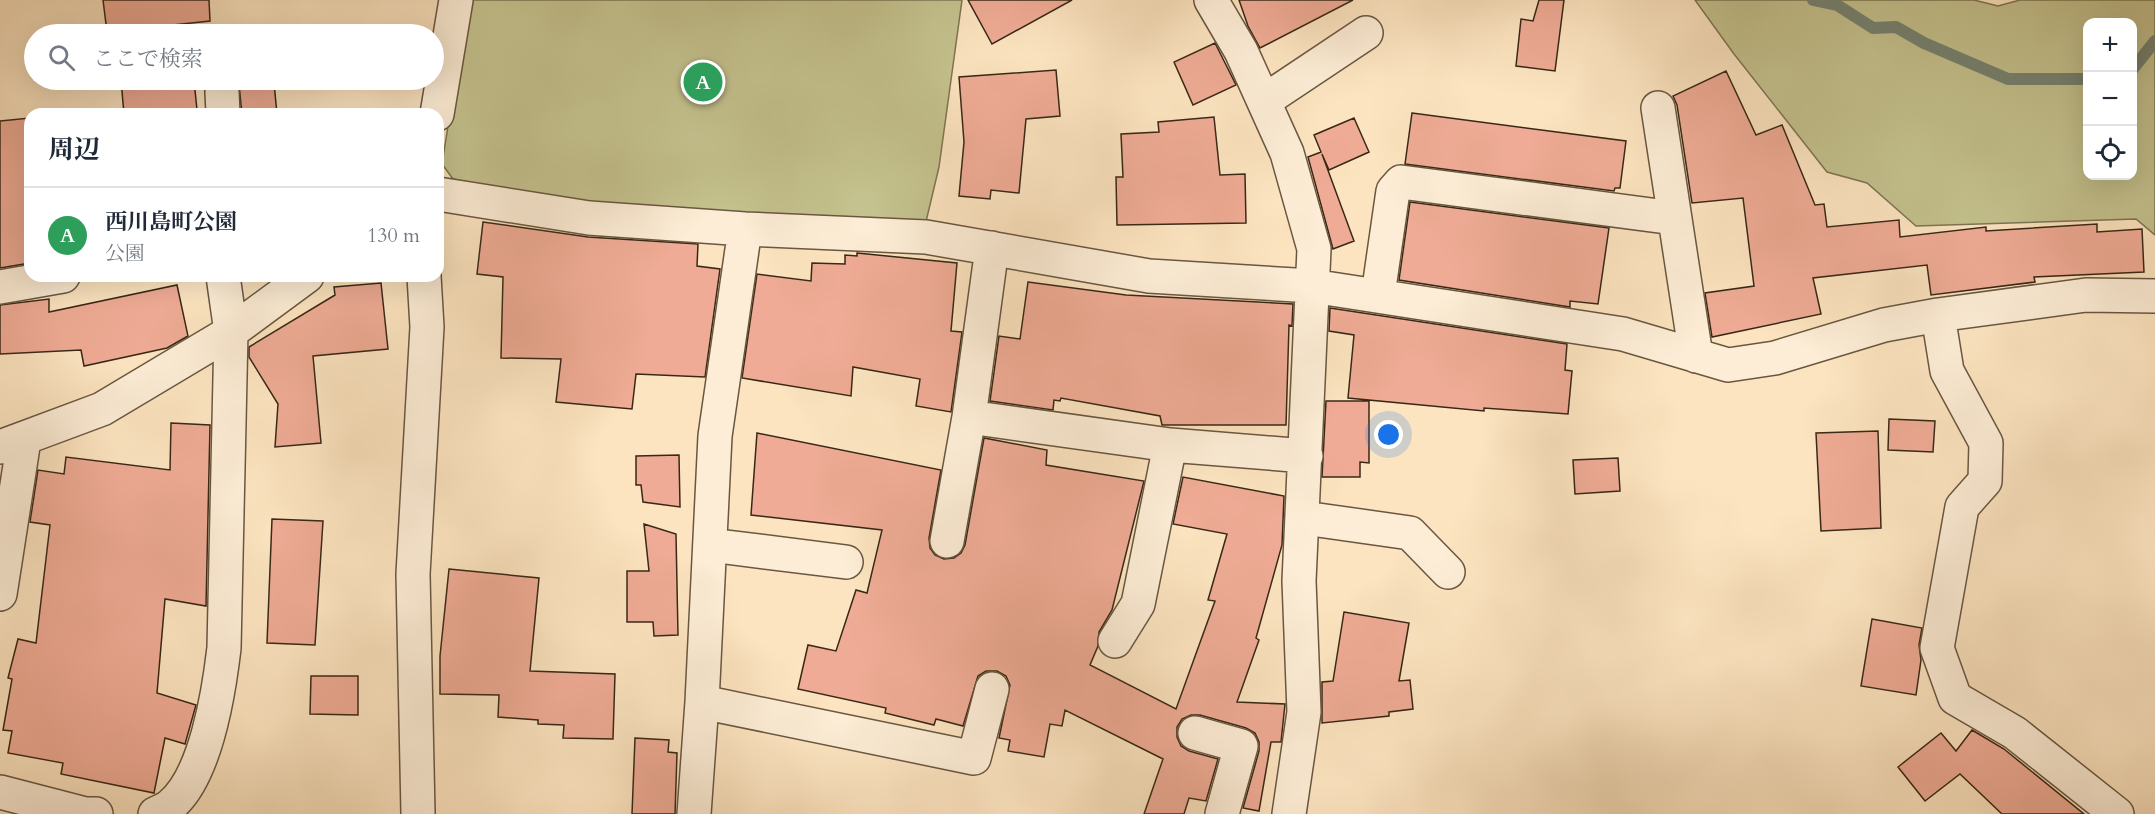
<!DOCTYPE html>
<html lang="ja">
<head>
<meta charset="utf-8">
<style>
  :root { --surface:#fff; --page:#f6f6f7; --text:#1f2937; --muted:#747a83; --line:#e0e1e3; --accent:#8f2418 }
  body { margin:0; font-family:Cardo,"Noto Serif JP",serif; background:var(--page); color:var(--text) }
  .controls { position:absolute; right:18px; top:18px; display:grid; overflow:hidden; border-radius:12px; box-shadow:0 6px 24px #0002 }
  .controls button { width:54px; height:54px; display:grid; place-items:center; padding:0; border:0; border-bottom:2px solid var(--line); background:var(--surface); color:var(--text); font:30px sans-serif }
  .you { position:absolute; left:1389px; top:435px; width:21px; height:21px; margin:-15px; border:4px solid #fff; border-radius:50%; background:#1a73e8; box-shadow:0 0 0 9px #1a73e833 }
  .badge { display:grid; place-items:center; width:39px; height:39px; border-radius:50%; background:var(--accent); color:#fff; font-size:20px; font-weight:700 }
  .pin { position:absolute; translate:-50% -50%; border:3px solid #fff; box-shadow:0 2px 6px #0006 }
  .list { margin:0; padding:0; list-style:none }
  h2 { display:flex; justify-content:space-between; align-items:center; height:78px; margin:0; padding:0 24px; font-size:26px }
  h2 small { font-size:20px; font-weight:400; color:var(--muted) }
  .list li { display:grid; grid-template-columns:39px 1fr auto; gap:18px; align-items:center; box-sizing:border-box; height:96px; padding:0 24px; border-top:2px solid var(--line) }
  .list b { display:block; font-size:22px; white-space:nowrap }
  .list p { margin:0; font-size:20px; white-space:nowrap; color:var(--muted) }
  .list em { font-size:20px; font-style:normal; color:var(--muted) }
  .icon { flex:none; width:33px; height:33px; fill:none; stroke:currentColor; stroke-width:2; stroke-linecap:round; stroke-linejoin:round }
  .map { position:relative; flex:none; width:2155px; height:814px; overflow:hidden }
  .search { position:absolute; background:var(--surface); box-shadow:0 6px 24px #0002; left:24px; top:24px; width:420px; height:66px; display:flex; align-items:center; gap:15px; box-sizing:border-box; padding:0 21px; border-radius:33px; color:var(--muted); font-size:22px }
  .panel { position:absolute; background:var(--surface); box-shadow:0 6px 24px #0002; left:24px; top:108px; width:420px; height:174px; border-radius:18px }
  .map>svg:first-child { display:block }
  .green { fill:#c4c28e; stroke:#7e7552; stroke-width:1.5; fill-rule:evenodd }
  .lines { fill:none; stroke-linecap:round; stroke-linejoin:round }
  .stream { stroke:#768372; stroke-width:12 }
  .building { fill:#efab95; stroke:#382815; stroke-width:1.5 }
  .minor-casing { stroke:#695740; stroke-width:36 }
  .minor { stroke:#fdedd6; stroke-width:33 }
</style>
</head>
<body>
<div class="map">
<svg width="2155" height="814" viewBox="0 0 2155 814">
  <rect width="100%" height="100%" fill="#fce4c0"/>
  <filter id="stains"><feTurbulence type="fractalNoise" baseFrequency=".00333" numOctaves="4"/><feColorMatrix values="0 0 0 0 .2 0 0 0 0 .09 0 0 0 0 .02 0 0 0 .5 -.17"/></filter>
  <radialGradient id="worn" r=".72"><stop offset=".6" stop-color="#630" stop-opacity="0"/><stop offset="1" stop-color="#630" stop-opacity=".3"/></radialGradient>
  <path class="green" d="M 468,0 L 962,0 L 939,167 L 924,230 L 590,208 L 453,179 L 442,164 Z
    M 1695,0 L 1974,0 L 1998,6 L 2020,0 L 2155,0 L 2155,235 L 2136,219 L 1916,226 L 1867,183 L 1827,172 L 1734,54 ZM 2088,22 L 2132,22 L 2132,176 L 2088,176 Z"/>
  <g class="lines">
    <path class="stream" d="M 1813,0 L 1837,5 L 1873,28 L 1896,27 L 1924,43 L 2008,79 L 2088,79
      M 2132,70 L 2155,41"/>
  </g>
  <path class="building" d="M 103,0 L 209,0 L 210,21 L 107,32 Z
    M 968,0 L 1072,0 L 992,44 Z
    M 1239,0 L 1353,0 L 1260,48 L 1248,26 Z
    M 1539,0 L 1564,0 L 1555,71 L 1516,66 L 1521,19 L 1533,21 Z
    M 1215,43 L 1236,85 L 1193,105 L 1174,62 Z
    M 1056,70 L 1060,116 L 1026,119 L 1019,193 L 991,190 L 990,199 L 959,196 L 964,142 L 959,77 Z
    M 1726,71 L 1756,135 L 1782,125 L 1815,205 L 1824,204 L 1827,227 L 1899,220 L 1900,237 L 1986,227 L 1986,231 L 2097,224 L 2097,232 L 2142,229 L 2144,272 L 2034,277 L 2035,282 L 1931,295 L 1927,265 L 1813,278 L 1821,314 L 1712,337 L 1705,293 L 1754,286 L 1743,198 L 1692,203 L 1677,105 L 1673,96 Z
    M 121,80 L 194,80 L 197,110 L 124,114 Z
    M 274,83 L 277,114 L 242,114 L 239,85 Z
    M 1412,113 L 1626,141 L 1620,188 L 1615,188 L 1614,191 L 1405,164 Z
    M 1214,117 L 1220,175 L 1245,174 L 1246,223 L 1117,225 L 1116,177 L 1123,177 L 1121,134 L 1159,132 L 1158,122 Z
    M 30,118 L 30,263 L 0,268 L 0,121 Z
    M 1354,118 L 1369,152 L 1329,170 L 1322,154 L 1354,241 L 1333,249 L 1308,157 L 1321,152 L 1314,135 Z
    M 1410,202 L 1609,228 L 1598,304 L 1570,301 L 1570,307 L 1399,280 Z
    M 483,222 L 588,237 L 698,244 L 697,266 L 720,269 L 705,377 L 636,374 L 632,409 L 556,402 L 561,359 L 501,358 L 503,277 L 477,274 Z
    M 857,253 L 957,263 L 951,331 L 962,332 L 951,412 L 916,406 L 920,379 L 853,367 L 851,396 L 742,378 L 757,274 L 811,281 L 812,263 L 845,264 L 845,255 L 857,256 Z
    M 1028,282 L 1126,295 L 1293,304 L 1292,326 L 1289,325 L 1286,425 L 1162,425 L 1160,416 L 1061,398 L 1060,401 L 1054,400 L 1053,410 L 990,401 L 999,336 L 1020,339 Z
    M 381,283 L 388,349 L 313,356 L 321,443 L 275,447 L 278,404 L 249,357 L 249,347 L 335,295 L 334,287 Z
    M 177,285 L 188,336 L 167,348 L 84,366 L 81,350 L 0,354 L 0,305 L 49,299 L 49,312 Z
    M 1330,308 L 1567,344 L 1565,370 L 1572,371 L 1568,414 L 1484,408 L 1484,411 L 1348,398 L 1354,335 L 1329,331 Z
    M 1326,401 L 1369,401 L 1369,463 L 1360,462 L 1360,477 L 1322,477 Z
    M 1889,419 L 1935,421 L 1933,452 L 1888,450 Z
    M 171,423 L 210,425 L 206,606 L 165,599 L 157,693 L 196,705 L 185,744 L 165,738 L 154,793 L 61,774 L 63,763 L 8,753 L 12,731 L 3,730 L 12,679 L 8,678 L 18,639 L 36,643 L 50,525 L 30,522 L 38,470 L 64,474 L 66,457 L 170,470 Z
    M 1878,431 L 1881,528 L 1821,531 L 1816,433 Z
    M 757,433 L 941,470 L 929,538 L 930,548 L 935,555 L 944,559 L 954,558 L 961,553 L 965,545 L 984,438 L 1047,450 L 1046,465 L 1144,481 L 1112,610 L 1099,632 L 1098,646 L 1090,665 L 1176,709 L 1215,601 L 1208,600 L 1227,534 L 1173,524 L 1183,477 L 1284,496 L 1282,545 L 1256,638 L 1259,640 L 1237,702 L 1285,704 L 1281,742 L 1271,742 L 1259,811 L 1243,808 L 1259,751 L 1259,742 L 1255,733 L 1246,728 L 1200,715 L 1191,715 L 1182,719 L 1177,727 L 1177,737 L 1181,746 L 1189,751 L 1218,759 L 1206,801 L 1189,798 L 1184,814 L 1144,814 L 1163,759 L 1065,710 L 1062,726 L 1050,724 L 1044,757 L 1008,751 L 1010,740 L 999,738 L 1010,685 L 1006,676 L 997,671 L 986,671 L 978,676 L 963,726 L 936,719 L 934,725 L 885,713 L 886,708 L 798,689 L 808,645 L 836,651 L 856,590 L 867,593 L 882,530 L 751,515 Z
    M 679,455 L 680,507 L 643,502 L 641,485 L 636,485 L 636,456 Z
    M 1618,458 L 1620,491 L 1575,494 L 1573,460 Z
    M 272,519 L 323,521 L 315,645 L 267,643 Z
    M 644,524 L 676,534 L 678,635 L 654,636 L 653,622 L 627,622 L 627,571 L 649,571 Z
    M 449,569 L 539,578 L 530,671 L 615,674 L 613,739 L 563,738 L 564,725 L 538,724 L 538,720 L 498,717 L 499,695 L 440,694 L 440,656 Z
    M 1344,612 L 1409,623 L 1399,681 L 1410,680 L 1413,709 L 1389,712 L 1389,716 L 1322,723 L 1322,682 L 1333,681 Z
    M 1872,619 L 1922,628 L 1919,645 L 1921,660 L 1916,695 L 1861,686 Z
    M 311,676 L 358,676 L 358,715 L 310,714 Z
    M 1972,730 L 2004,749 L 2084,814 L 2002,814 L 1960,774 L 1925,801 L 1898,767 L 1941,733 L 1956,751 Z
    M 635,738 L 669,740 L 668,752 L 677,753 L 675,814 L 632,814 Z"/>
  <g class="lines">
    <defs>
      <path id="minor" d="M 1211,0 L 1241,51 L 1287,153 L 1314,249 L 1299,581 L 1304,712 L 1289,814
        M 222,92 L 223,114
        M 1264,101 L 1366,33
        M 1658,108 L 1696,356
        M 437,114 L 456,0
        M 438,194 L 589,218 L 745,229 L 926,237 L 1149,276 L 1312,286 L 1623,334 L 1728,365 L 1775,358 L 1884,325 L 1938,315 L 2086,295 L 2155,296
        M 745,229 L 715,436 L 702,702 L 974,758 L 992,689
        M 0,287 L 63,276
        M 1378,295 L 1393,191 L 1401,182 L 1674,218
        M 1938,315 L 1947,371 L 1986,443 L 1985,481 L 1962,507 L 1937,648 L 1955,698 L 2015,733 L 2117,814
        M 969,417 L 1170,445 L 1306,456
        M 0,447 L 102,409 L 231,332 L 307,276
        M 1304,518 L 1410,533 L 1448,572
        M 947,541 L 969,417 L 992,248
        M 710,545 L 846,562
        M 0,594 L 24,440
        M 1115,641 L 1138,604 L 1170,445
        M 1195,733 L 1241,746 L 1222,814
        M 0,792 L 85,814 L 96,814
        M 155,814 C 160,811 167,809 171,805 C 206,776 219,691 224,648 L 231,332 L 223,276
        M 418,814 L 413,574 L 427,327 L 424,276
        M 694,814 L 702,702"/>
    </defs>
    <use href="#minor" class="minor-casing"/>
    <use href="#minor" class="minor"/>
  </g>
  <rect width="100%" height="100%" filter="url(#stains)"/>
  <rect width="100%" height="100%" fill="url(#worn)"/>
</svg>
<div class="controls">
<button>+</button>
<button>−</button>
<button><svg class="icon" aria-label="locate" viewBox="0 0 24 24"><circle cx="12" cy="12" r="6"/><path d="M12 2v4M12 18v4M2 12h4M18 12h4"/></svg></button>
</div>
<div class="you"></div>
<div class="pin badge" style="left:703px;top:82px;background:#2e9e5b">A</div>
<div class="search"><svg class="icon" aria-label="search" viewBox="0 0 24 24"><circle cx="10" cy="10" r="6"/><path d="M15 15l6 6"/></svg>ここで検索</div>
<section class="panel">
<h2>周辺<small></small></h2>
<ul class="list">
<li><span class="badge" style="background:#2e9e5b">A</span><div><b>西川島町公園</b><p>公園</p></div><em>130 m</em></li>
</ul>
</section>
</div>
</body>
</html>
